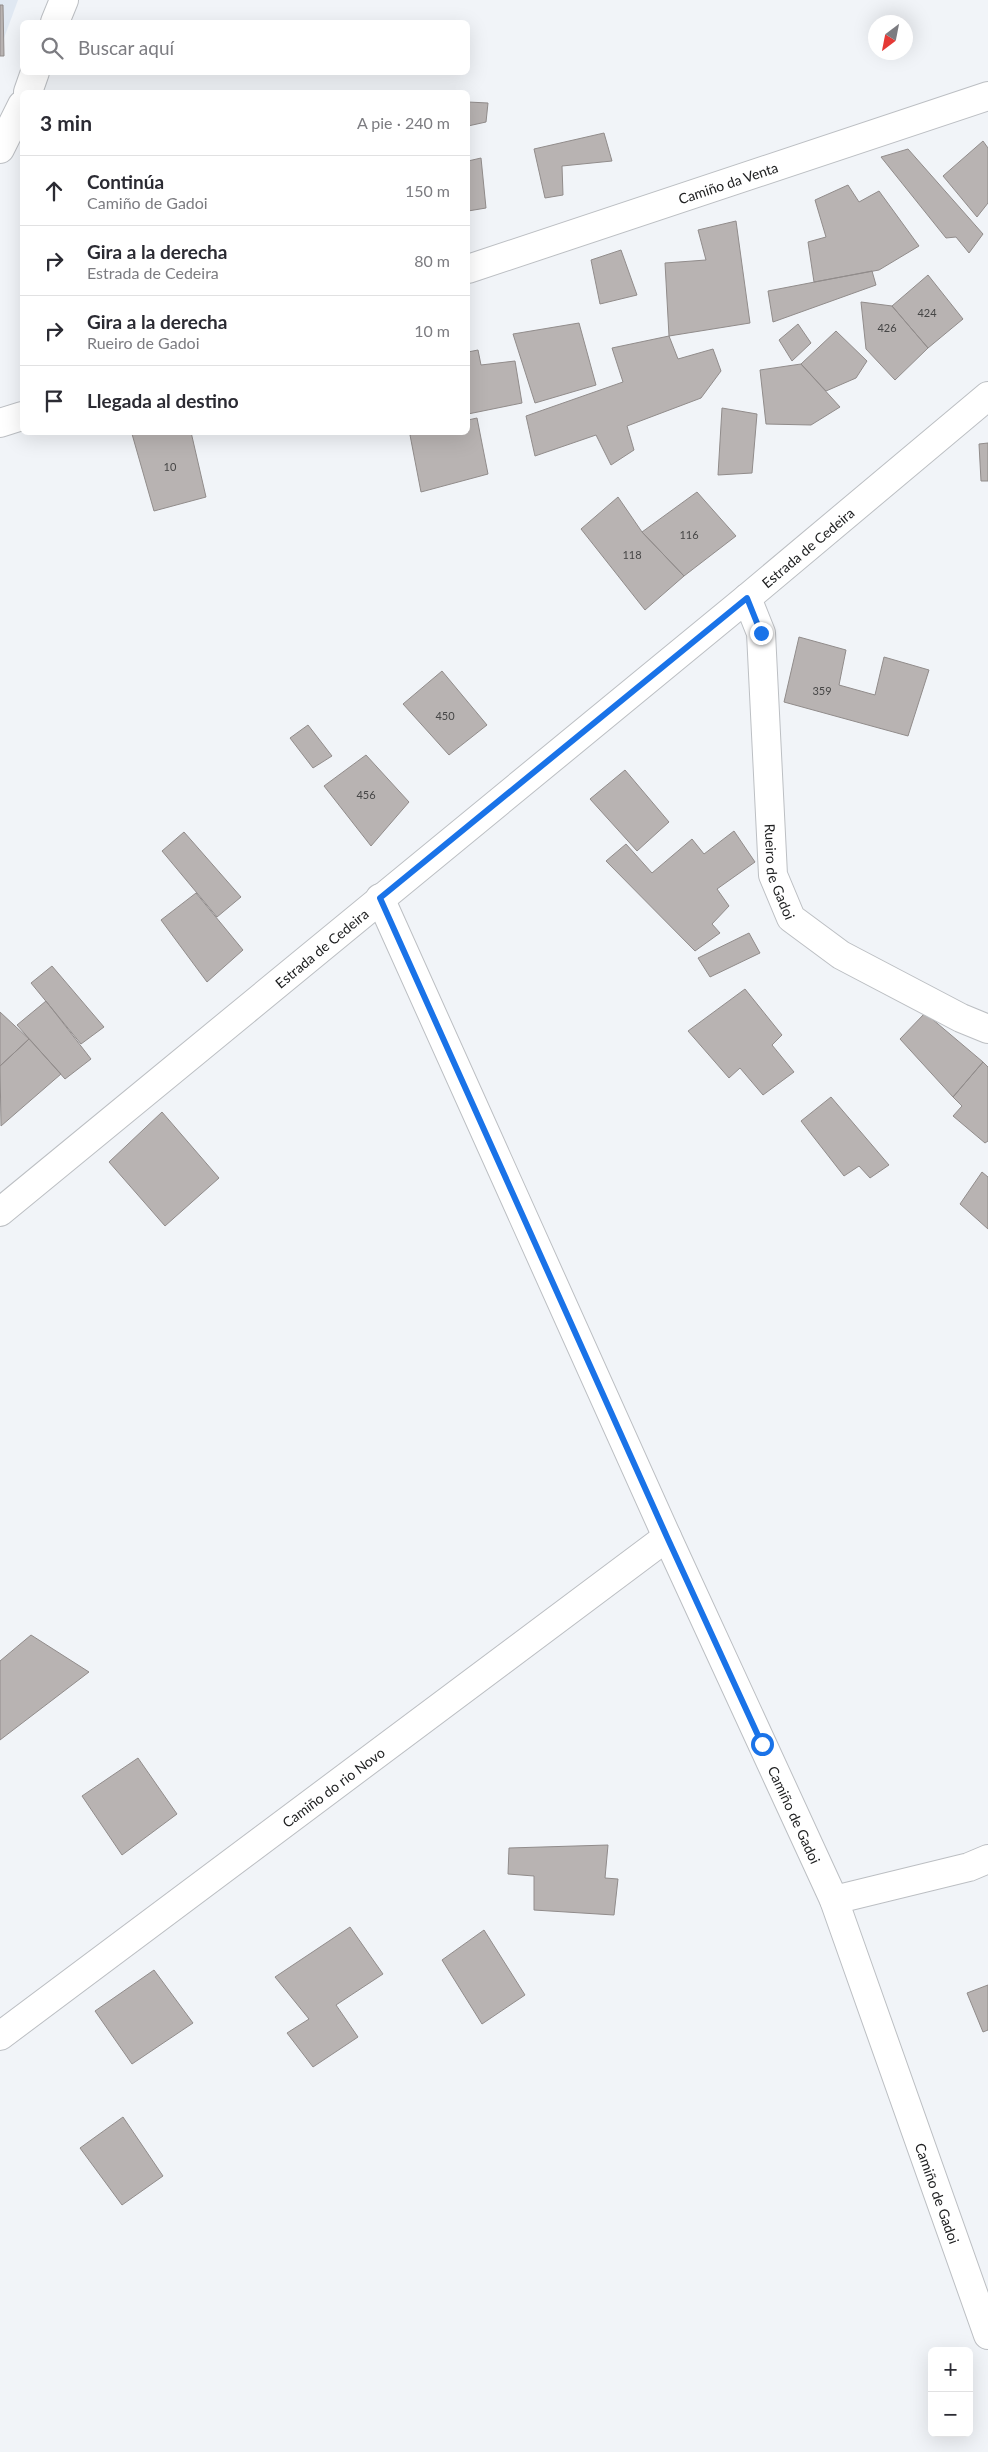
<!DOCTYPE html>
<html lang="es">
<head>
<meta charset="utf-8">
<style>
  :root { --surface:#fff; --page:#f2f2f3; --text:#2b2b33; --muted:#7c7c81; --line:#e1e1e2 }
  body { margin:0; font-family:Lato,sans-serif; background:var(--page); color:var(--text) }
  .controls { position:absolute; right:15px; bottom:15px; display:grid; overflow:hidden; border-radius:8px; box-shadow:0 5px 20px #0002 }
  .controls button { width:45px; height:45px; display:grid; place-items:center; padding:0; border:0; border-bottom:1px solid var(--line); background:var(--surface); color:var(--text); font:25px sans-serif }
  .compass { position:absolute; left:868px; top:15px; width:45px; height:45px; border-radius:50%; background:var(--surface); box-shadow:0 5px 20px #0002; rotate:212deg }
  .stop { position:absolute; width:15px; height:15px; margin:-11px; border:4px solid #1a73e8; border-radius:50%; background:#fff }
  .stop.end { background:#1a73e8; border-color:#fff; box-shadow:0 1px 5px #0008 }
  .list { margin:0; padding:0; list-style:none }
  h2 { display:flex; justify-content:space-between; align-items:center; height:65px; margin:0; padding:0 20px; font-size:21px }
  h2 small { font-size:16px; font-weight:400; color:var(--muted) }
  .list li { display:grid; grid-template-columns:32px 1fr auto; gap:15px; align-items:center; box-sizing:border-box; height:70px; padding:0 20px; border-top:1px solid var(--line) }
  .list b { display:block; font-size:19px; white-space:nowrap }
  .list p { margin:0; font-size:16px; white-space:nowrap; color:var(--muted) }
  .list em { font-size:16px; font-style:normal; color:var(--muted) }
  .icon { flex:none; width:28px; height:28px; fill:none; stroke:currentColor; stroke-width:2; stroke-linecap:round; stroke-linejoin:round }
  .map { position:relative; flex:none; width:988px; height:2452px; overflow:hidden }
  .search { position:absolute; background:var(--surface); box-shadow:0 5px 20px #0002; left:20px; top:20px; width:450px; height:55px; display:flex; align-items:center; gap:12px; box-sizing:border-box; padding:0 18px; border-radius:8px; color:var(--muted); font-size:19px }
  .panel { position:absolute; background:var(--surface); box-shadow:0 5px 20px #0002; left:20px; top:90px; width:450px; height:345px; border-radius:8px }
  .map>svg:first-child { display:block }
  .built { fill:#e0e8f2 }
  .building { fill:#b8b3b2; stroke:#918c8b }
  .lines { fill:none; stroke-linecap:round; stroke-linejoin:round }
  .minor-casing { stroke:#bcbfc3; stroke-width:30 }
  .major-casing { stroke:#bcbfc3; stroke-width:30 }
  .minor { stroke:#fff; stroke-width:28 }
  .major { stroke:#fff; stroke-width:28 }
  .route { stroke:#1a73e8; stroke-width:6 }
  .labels { text-anchor:middle; dominant-baseline:central; stroke-width:4; stroke-linejoin:round; paint-order:stroke }
  .number-label { font-size:11px; fill:#464646 }
  .street-label { font-size:14px; fill:#202122; stroke:#fff }
</style>
</head>
<body>
<div class="map">
<svg width="988" height="2452" viewBox="0 0 988 2452">
  <rect width="100%" height="100%" fill="#f1f4f8"/>
  <path class="built" d="M 0,0 L 18,0 L 0,49 Z"/>
  <path class="building" d="M 0,5 L 3,5 L 4,56 L 0,56 Z
    M 468,102 L 488,103 L 486,122 L 468,126 Z
    M 604,133 L 612,161 L 562,166 L 563,195 L 545,198 L 534,149 Z
    M 983,141 L 988,148 L 988,203 L 977,217 L 943,176 Z
    M 908,149 L 983,234 L 969,253 L 956,237 L 946,238 L 881,157 Z
    M 481,158 L 486,208 L 468,211 L 468,161 Z
    M 848,185 L 859,202 L 879,191 L 919,246 L 879,270 L 814,282 L 808,242 L 826,237 L 815,200 Z
    M 736,221 L 750,323 L 669,336 L 665,263 L 706,260 L 698,230 Z
    M 621,250 L 637,295 L 600,304 L 591,260 Z
    M 872,271 L 876,285 L 773,322 L 768,291 Z
    M 928,275 L 963,319 L 928,348 L 892,306 Z
    M 861,302 L 892,306 L 928,348 L 895,380 L 866,349 Z
    M 579,323 L 596,385 L 535,403 L 513,334 Z
    M 798,324 L 811,343 L 792,361 L 779,340 Z
    M 836,331 L 867,361 L 856,378 L 826,391 L 801,364 Z
    M 669,336 L 678,359 L 713,349 L 721,371 L 701,398 L 627,426 L 634,450 L 611,465 L 596,435 L 535,456 L 526,416 L 623,382 L 612,348 Z
    M 478,350 L 481,365 L 515,361 L 522,403 L 468,414 L 468,352 Z
    M 801,364 L 840,407 L 811,425 L 766,424 L 760,370 Z
    M 722,408 L 757,414 L 752,473 L 718,475 Z
    M 477,418 L 488,474 L 421,492 L 410,435 L 419,432 L 468,432 L 468,420 Z
    M 137,432 L 191,432 L 206,497 L 154,511 L 132,434 Z
    M 988,443 L 988,481 L 981,481 L 979,444 Z
    M 697,492 L 736,536 L 684,576 L 642,532 Z
    M 618,497 L 642,532 L 684,576 L 645,610 L 581,529 Z
    M 799,637 L 846,650 L 839,685 L 875,695 L 884,657 L 929,670 L 908,736 L 784,702 Z
    M 442,671 L 487,725 L 449,755 L 403,704 Z
    M 308,725 L 332,756 L 313,768 L 290,738 Z
    M 366,755 L 409,802 L 371,846 L 324,786 Z
    M 625,770 L 669,822 L 637,851 L 590,799 Z
    M 734,831 L 755,862 L 717,889 L 729,906 L 712,924 L 720,933 L 695,951 L 606,861 L 626,844 L 652,873 L 692,839 L 704,854 Z
    M 184,832 L 241,897 L 217,917 L 162,851 Z
    M 196,893 L 243,950 L 207,982 L 161,920 Z
    M 749,933 L 760,953 L 710,977 L 698,958 Z
    M 52,966 L 104,1027 L 81,1044 L 31,983 Z
    M 745,989 L 782,1035 L 772,1045 L 794,1072 L 763,1095 L 740,1068 L 729,1078 L 688,1031 Z
    M 46,1001 L 91,1059 L 65,1079 L 17,1025 Z
    M 0,1012 L 29,1039 L 0,1066 Z
    M 925,1013 L 983,1062 L 953,1097 L 900,1039 Z
    M 29,1039 L 61,1074 L 1,1126 L 0,1066 Z
    M 983,1062 L 988,1067 L 988,1141 L 985,1143 L 953,1116 L 962,1106 L 953,1097 Z
    M 831,1097 L 889,1165 L 870,1178 L 859,1166 L 844,1176 L 801,1121 Z
    M 162,1112 L 219,1178 L 165,1226 L 109,1162 Z
    M 982,1172 L 988,1177 L 988,1229 L 960,1204 Z
    M 31,1635 L 89,1672 L 0,1740 L 0,1661 Z
    M 138,1758 L 177,1814 L 122,1855 L 82,1796 Z
    M 608,1845 L 605,1878 L 618,1879 L 614,1915 L 534,1910 L 534,1876 L 508,1874 L 509,1848 Z
    M 350,1927 L 383,1974 L 336,2005 L 358,2037 L 313,2067 L 287,2033 L 309,2019 L 275,1977 Z
    M 484,1930 L 525,1995 L 482,2024 L 442,1960 Z
    M 154,1970 L 193,2023 L 132,2064 L 95,2011 Z
    M 988,1985 L 988,2030 L 983,2032 L 967,1993 Z
    M 123,2117 L 163,2176 L 122,2205 L 80,2148 Z"/>
  <g class="lines">
    <defs>
      <g id="minor">
        <path d="M 55,22 L 64,0"/>
        <path d="M 28,92 L 35,72"/>
        <path d="M 0,149 L 22,105"/>
        <path id="s1" d="M 468,269 L 988,96"/>
        <path d="M 0,423 L 22,416"/>
        <path id="s2" d="M 747,598 L 761,633 L 773,875 L 791,918 L 841,955 L 961,1018 L 988,1029"/>
        <path id="s3" d="M 380,898 L 667,1537 L 834,1900 L 988,2335"/>
        <path d="M 834,1900 L 969,1867 L 988,1859"/>
        <path id="s4" d="M 0,2036 L 667,1537"/>
      </g>
      <g id="major">
        <path id="s5" d="M 0,1212 L 747,598 L 988,396"/>
      </g>
    </defs>
    <use href="#minor" class="minor-casing"/>
    <use href="#major" class="major-casing"/>
    <use href="#minor" class="minor"/>
    <use href="#major" class="major"/>
  </g>
  <g class="lines">
    <path class="route" d="M 761,633 L 747,598 L 380,898 L 667,1537 L 762,1744"/>
  </g>
  <g class="labels">
    <g class="number-label">
      <text x="927" y="312">424</text>
      <text x="887" y="327">426</text>
      <text x="170" y="466">10</text>
      <text x="689" y="534">116</text>
      <text x="632" y="554">118</text>
      <text x="822" y="690">359</text>
      <text x="445" y="715">450</text>
      <text x="366" y="794">456</text>
    </g>
    <g class="street-label">
      <text stroke="none"><textPath href="#s1" startOffset="274">Camiño da Venta</textPath></text>
      <text stroke="none"><textPath href="#s5" startOffset="1046">Estrada de Cedeira</textPath></text>
      <text stroke="none"><textPath href="#s2" startOffset="278">Rueiro de Gadoi</textPath></text>
      <text stroke="none"><textPath href="#s5" startOffset="416">Estrada de Cedeira</textPath></text>
      <text stroke="none"><textPath href="#s4" startOffset="416">Camiño do rio Novo</textPath></text>
      <text stroke="none"><textPath href="#s3" startOffset="1006">Camiño de Gadoi</textPath></text>
      <text stroke="none"><textPath href="#s3" startOffset="1411">Camiño de Gadoi</textPath></text>
    </g>
  </g>
</svg>
<div class="controls">
<button>+</button>
<button>−</button>
</div>
<svg class="compass" viewBox="-18 -18 36 36"><path d="M0-13l5 13h-10z" fill="#e53935"/><path d="M0 13l5-13h-10z" fill="#7c7c81"/></svg>
<div class="stop" style="left:762px;top:1744px"></div>
<div class="stop end" style="left:761px;top:633px"></div>
<div class="search"><svg class="icon" aria-label="search" viewBox="0 0 24 24"><circle cx="10" cy="10" r="6"/><path d="M15 15l6 6"/></svg>Buscar aquí</div>
<section class="panel">
<h2>3 min<small>A pie · 240 m</small></h2>
<ul class="list">
<li><svg class="icon" aria-label="ahead" viewBox="0 0 24 24"><path d="M12 20V5M6 11l6-6 6 6"/></svg><div><b>Continúa</b><p>Camiño de Gadoi</p></div><em>150 m</em></li>
<li><svg class="icon" aria-label="right" viewBox="0 0 24 24"><path d="M7 20v-9h11M14 6l5 5-5 5"/></svg><div><b>Gira a la derecha</b><p>Estrada de Cedeira</p></div><em>80 m</em></li>
<li><svg class="icon" aria-label="right" viewBox="0 0 24 24"><path d="M7 20v-9h11M14 6l5 5-5 5"/></svg><div><b>Gira a la derecha</b><p>Rueiro de Gadoi</p></div><em>10 m</em></li>
<li><svg class="icon" aria-label="arrive" viewBox="0 0 24 24"><path d="M6 21V4h12l-3 4 3 4H6"/></svg><div><b>Llegada al destino</b></div></li>
</ul>
</section>
</div>
</body>
</html>
